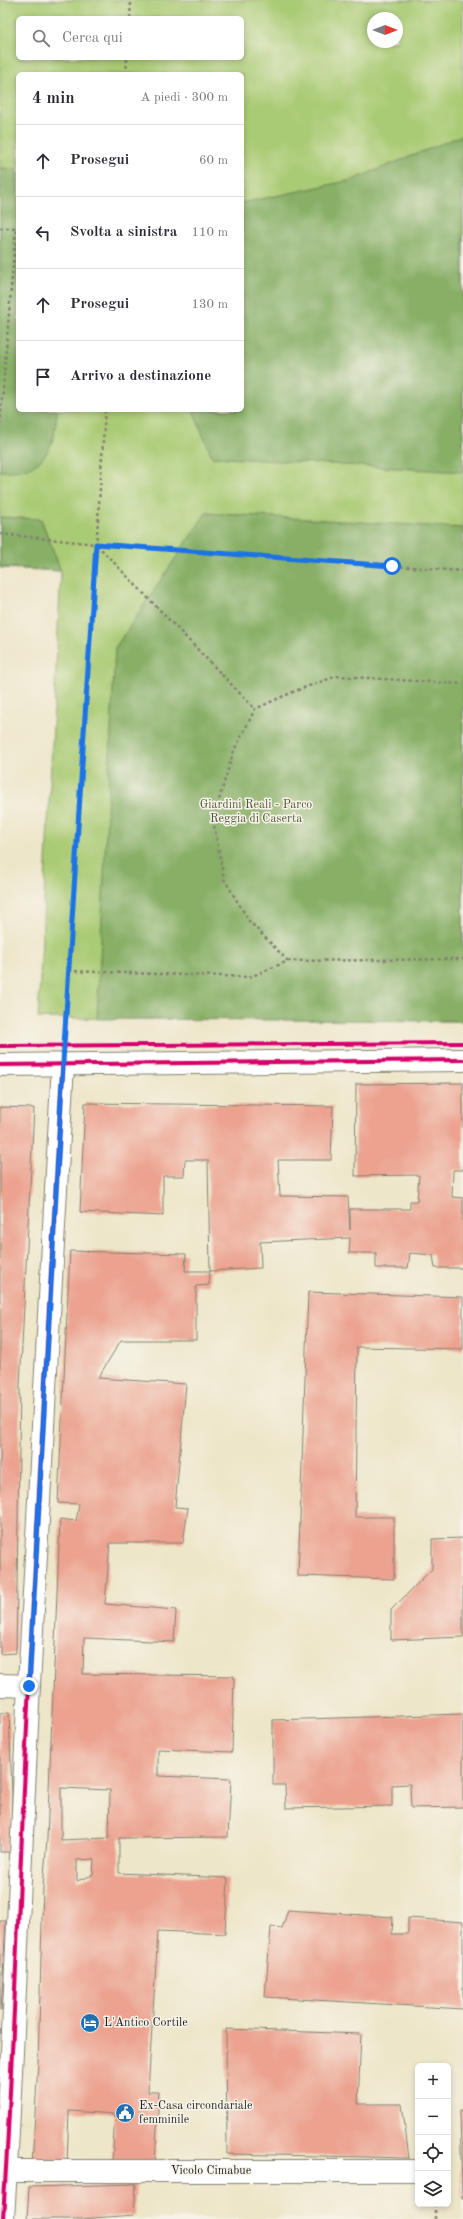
<!DOCTYPE html>
<html lang="it">
<head>
<meta charset="utf-8">
<style>
  :root { --surface:#fff; --page:#f2f2f3; --text:#2b2b33; --muted:#7c7c81; --line:#e1e1e2 }
  body { margin:0; font-family:"Old Standard TT",serif; background:var(--page); color:var(--text) }
  .controls { position:absolute; right:12px; bottom:12px; display:grid; overflow:hidden; border-radius:6px; box-shadow:0 2px 6px #0003 }
  .controls button { width:36px; height:36px; display:grid; place-items:center; padding:0; border:0; border-bottom:1px solid var(--line); background:var(--surface); color:var(--text); font:20px sans-serif }
  .compass { position:absolute; left:367px; top:12px; width:36px; height:36px; border-radius:50%; background:var(--surface); box-shadow:0 2px 6px #0003; rotate:90deg }
  .stop { position:absolute; width:12px; height:12px; margin:-9px; border:3px solid #1a73e8; border-radius:50%; background:#fff }
  .stop.end { background:#1a73e8; border-color:#fff; box-shadow:0 1px 4px #0008 }
  .list { margin:0; padding:0; list-style:none }
  h2 { display:flex; justify-content:space-between; align-items:center; height:52px; margin:0; padding:0 16px; font-size:17px }
  h2 small { font-size:13px; font-weight:400; color:var(--muted) }
  .list li { display:grid; grid-template-columns:26px 1fr auto; gap:12px; align-items:center; box-sizing:border-box; height:72px; padding:0 16px; border-top:1px solid var(--line) }
  .list b { display:block; font-size:15px; white-space:nowrap }
  .list em { font-size:13px; font-style:normal; color:var(--muted) }
  .icon { flex:none; width:22px; height:22px; fill:none; stroke:currentColor; stroke-width:2; stroke-linecap:round; stroke-linejoin:round }
  .map { position:relative; flex:none; width:463px; height:2219px; overflow:hidden }
  .search { position:absolute; background:var(--surface); box-shadow:0 2px 6px #0003; left:16px; top:16px; width:228px; height:44px; display:flex; align-items:center; gap:10px; box-sizing:border-box; padding:0 14px; border-radius:6px; color:var(--muted); font-size:15px }
  .panel { position:absolute; background:var(--surface); box-shadow:0 2px 6px #0003; left:16px; top:72px; width:228px; height:340px; border-radius:6px }
  .map>svg:first-child { display:block }
  .green { fill:#aacb74; stroke:#637448; fill-rule:evenodd }
  .forest { fill:#87af66; stroke:#526641 }
  .building { fill:#eca28f; fill-rule:evenodd }
  .lines { fill:none; stroke-linecap:round; stroke-linejoin:round }
  .minor-casing { stroke:#848172; stroke-width:24 }
  .path { stroke:#848172; stroke-width:2.5; stroke-dasharray:3 3; stroke-linecap:butt }
  .minor { stroke:#fff; stroke-width:22 }
  .cycleway-casing { stroke:#f7f3e8; stroke-width:6 }
  .cycleway { stroke:#d6006c; stroke-width:4 }
  .route { stroke:#1a73e8; stroke-width:5 }
  .labels { text-anchor:middle; dominant-baseline:central; stroke-width:3; stroke-linejoin:round; paint-order:stroke }
  .park-label { font-size:12px; fill:#4e593b; stroke:#f7f3e8 }
  .poi-label { font-size:12px; fill:#1c1c1c; stroke:#f7f3e8; text-anchor:start }
  .street-label { font-size:12px; fill:#1c1c1c; stroke:#f7f3e8 }
</style>
</head>
<body>
<div class="map">
<svg width="463" height="2219" viewBox="0 0 463 2219">
  <rect width="100%" height="100%" fill="#f7f3e8"/>
  <filter id="ink" filterUnits="userSpaceOnUse"><feTurbulence type="fractalNoise" baseFrequency=".025" numOctaves="2"/><feDisplacementMap in="SourceGraphic" scale="8" xChannelSelector="R" yChannelSelector="G"/><feConvolveMatrix kernelMatrix="1 2 1 2 8 2 1 2 1" color-interpolation-filters="sRGB"/></filter>
  <filter id="wash" filterUnits="userSpaceOnUse"><feTurbulence type="fractalNoise" baseFrequency=".012" numOctaves="4" result="noise"/><feDisplacementMap in="SourceGraphic" scale="16" xChannelSelector="R" yChannelSelector="G"/><feGaussianBlur stdDeviation="0.9" result="paint"/><feColorMatrix in="noise" values="0 0 0 0 0 0 0 0 0 0 0 0 0 0 0 0 0 1.4 0 .05"/><feComposite in="paint" operator="in"/></filter>
  <g filter="url(#wash)">
    <rect width="100%" height="100%" fill="#ede6c9"/>
    <path class="green" d="M 0,0 L 463,0 L 463,1021 L 38,1018 L 61,571 L 0,568 ZM 18,18 L 242,18 L 242,58 L 18,58 ZM 373,18 L 397,18 L 397,42 L 373,42 ZM 18,74 L 242,74 L 242,410 L 18,410 Z"/>
    <path class="forest" d="M 463,135 L 463,472 L 212,457 L 193,410 L 242,410 L 242,203 L 352,180 Z
      M 0,168 L 18,169 L 18,410 L 57,410 C 55,449 44,474 0,471 Z
      M 206,513 L 463,528 L 463,1021 L 97,1019 L 115,648 Z
      M 0,517 L 41,519 L 61,571 L 0,567 Z"/>
    <g id="blocks">
      <path class="building" d="M 463,1083 L 463,1170 L 453,1170 L 452,1197 L 463,1198 L 463,1268 L 435,1268 L 433,1255 L 410,1253 L 408,1268 L 376,1268 L 376,1253 L 349,1253 L 350,1238 L 260,1242 L 261,1268 L 210,1271 L 208,1160 L 185,1160 L 184,1176 L 163,1176 L 163,1216 L 80,1212 L 85,1103 L 333,1106 L 331,1160 L 278,1160 L 280,1196 L 348,1197 L 350,1230 L 350,1209 L 410,1209 L 410,1201 L 417,1201 L 419,1175 L 355,1176 L 356,1084 Z
        M 0,1107 L 34,1108 L 20,1385 L 16,1653 L 0,1654 Z
        M 70,1251 L 186,1254 L 185,1271 L 210,1271 L 209,1285 L 196,1286 L 196,1340 L 121,1340 L 98,1378 L 186,1384 L 175,1507 L 188,1508 L 183,1543 L 110,1543 L 105,1604 L 176,1610 L 174,1642 L 84,1638 L 83,1674 L 234,1676 L 232,1752 L 158,1749 L 158,1776 L 231,1779 L 228,1837 L 119,1838 L 119,1873 L 228,1878 L 225,1934 L 158,1931 L 148,2092 L 159,2092 L 155,2164 L 112,2163 L 115,2114 L 69,2111 L 67,2164 L 32,2165 L 38,2063 L 43,1887 L 47,1839 L 60,1519 L 76,1521 L 79,1504 L 58,1503 ZM 61,1788 L 110,1790 L 109,1838 L 61,1840 ZM 94,1859 L 93,1875 L 77,1881 L 77,1860 Z
        M 308,1292 L 463,1297 L 463,1349 L 357,1347 L 355,1517 L 394,1517 L 394,1579 L 298,1576 Z
        M 463,1538 L 463,1637 L 391,1640 L 391,1610 L 432,1569 L 432,1539 Z
        M 9,1712 L 12,1793 L 11,1852 L 0,1852 L 0,1713 Z
        M 463,1714 L 463,1807 L 411,1808 L 410,1784 L 392,1785 L 392,1806 L 286,1808 L 285,1785 L 273,1785 L 273,1720 Z
        M 288,1910 L 393,1917 L 392,1934 L 408,1934 L 408,1918 L 463,1922 L 463,2009 L 265,1997 L 271,1927 L 282,1928 Z
        M 0,1921 L 6,1921 L 1,2011 L 0,2011 Z
        M 226,2029 L 361,2034 L 358,2104 L 402,2104 L 409,2158 L 227,2154 Z
        M 460,2110 L 463,2110 L 463,2198 L 462,2198 Z
        M 136,2184 L 134,2215 L 80,2219 L 27,2219 L 29,2187 Z"/>
    </g>
  </g>
  <g filter="url(#ink)">
    <use href="#blocks" fill-opacity="0" stroke="#848172" stroke-width="1"/>
    <g class="lines">
      <defs>
        <path id="minor" d="M 0,1065 L 463,1060
          M 0,1685 L 29,1686
          M 5,2171 L 418,2171
          M 3,2219 C 14,2041 20,1863 29,1685 C 39,1478 52,1271 63,1064"/>
      </defs>
      <use href="#minor" class="minor-casing"/>
      <path class="path" d="M 130,18 L 131,0
        M 126,74 L 127,58
        M 0,228 L 16,228 L 0,424
        M 0,534 L 96,544 L 463,571
        M 97,545 L 255,709
        M 288,961 L 249,921 L 224,879 L 213,820 L 233,753 L 255,709 L 295,691 L 337,676 L 463,684
        M 69,971 L 250,977 L 288,961 L 463,959
        M 65,1036 L 105,410
        M 435,2204 L 435,2219"/>
      <use href="#minor" class="minor"/>
      <defs>
        <path id="cycleway" d="M 0,1046 L 463,1043
          M 0,1065 L 463,1060
          M 3,2219 C 14,2041 20,1863 29,1685 C 39,1478 52,1271 63,1064"/>
      </defs>
      <use href="#cycleway" class="cycleway-casing"/>
      <use href="#cycleway" class="cycleway"/>
    </g>
  </g>
  <g class="lines" filter="url(#ink)">
    <path class="route" d="M 29,1686 L 64,1045 L 96,544 L 392,566"/>
  </g>
  <defs>
    <symbol id="hotel-disc" viewBox="-11 -11 22 22"><circle r="9.5" fill="#1f6fb2" stroke="#f7f3e8"/><path d="M-6-4.5h1.5V1H6V5H4.5V3h-9V5H-6ZM-4 0a1.8 1.8 0 1 1 3.6 0ZM.5 0V-2.5h3Q6-2.5 6 0Z" fill="#fff"/></symbol>
    <symbol id="civic-disc" viewBox="-11 -11 22 22"><circle r="9.5" fill="#1f6fb2" stroke="#f7f3e8"/><path d="M-.6-6.5H3V-4.5H.6V-3L4-1V1h2V6H-6V1h2V-1L-.6-3ZM-1.2 2.5V6h2.4V2.5Z" fill="#fff"/></symbol>
  </defs>
  <g fill-rule="evenodd">
    <use href="#hotel-disc" x="79" y="2012" width="22" height="22"/>
    <use href="#civic-disc" x="114" y="2102" width="22" height="22"/>
  </g>
  <g class="labels">
    <g class="park-label">
      <text x="256" y="805">Giardini Reali - Parco<tspan x="256" dy="14">Reggia di Caserta</tspan></text>
    </g>
    <g class="poi-label">
      <text x="104" y="2023">L'Antico Cortile</text>
      <text x="139" y="2106">Ex-Casa circondariale<tspan x="139" dy="14">femminile</tspan></text>
    </g>
    <g class="street-label">
      <text x="211" y="2171">Vicolo Cimabue</text>
    </g>
  </g>
</svg>
<div class="controls">
<button>+</button>
<button>−</button>
<button><svg class="icon" aria-label="locate" viewBox="0 0 24 24"><circle cx="12" cy="12" r="6"/><path d="M12 2v4M12 18v4M2 12h4M18 12h4"/></svg></button>
<button><svg class="icon" aria-label="layers" viewBox="0 0 24 24"><path d="M12 4l9 5-9 5-9-5zM3 14l9 5 9-5"/></svg></button>
</div>
<svg class="compass" viewBox="-18 -18 36 36"><path d="M0-13l5 13h-10z" fill="#e53935"/><path d="M0 13l5-13h-10z" fill="#7c7c81"/></svg>
<div class="stop" style="left:392px;top:566px"></div>
<div class="stop end" style="left:29px;top:1686px"></div>
<div class="search"><svg class="icon" aria-label="search" viewBox="0 0 24 24"><circle cx="10" cy="10" r="6"/><path d="M15 15l6 6"/></svg>Cerca qui</div>
<section class="panel">
<h2>4 min<small>A piedi · 300 m</small></h2>
<ul class="list">
<li><svg class="icon" aria-label="ahead" viewBox="0 0 24 24"><path d="M12 20V5M6 11l6-6 6 6"/></svg><div><b>Prosegui</b></div><em>60 m</em></li>
<li><svg class="icon" aria-label="left" viewBox="0 0 24 24"><path d="M17 20v-9H6M10 6l-5 5 5 5"/></svg><div><b>Svolta a sinistra</b></div><em>110 m</em></li>
<li><svg class="icon" aria-label="ahead" viewBox="0 0 24 24"><path d="M12 20V5M6 11l6-6 6 6"/></svg><div><b>Prosegui</b></div><em>130 m</em></li>
<li><svg class="icon" aria-label="arrive" viewBox="0 0 24 24"><path d="M6 21V4h12l-3 4 3 4H6"/></svg><div><b>Arrivo a destinazione</b></div></li>
</ul>
</section>
</div>
</body>
</html>
